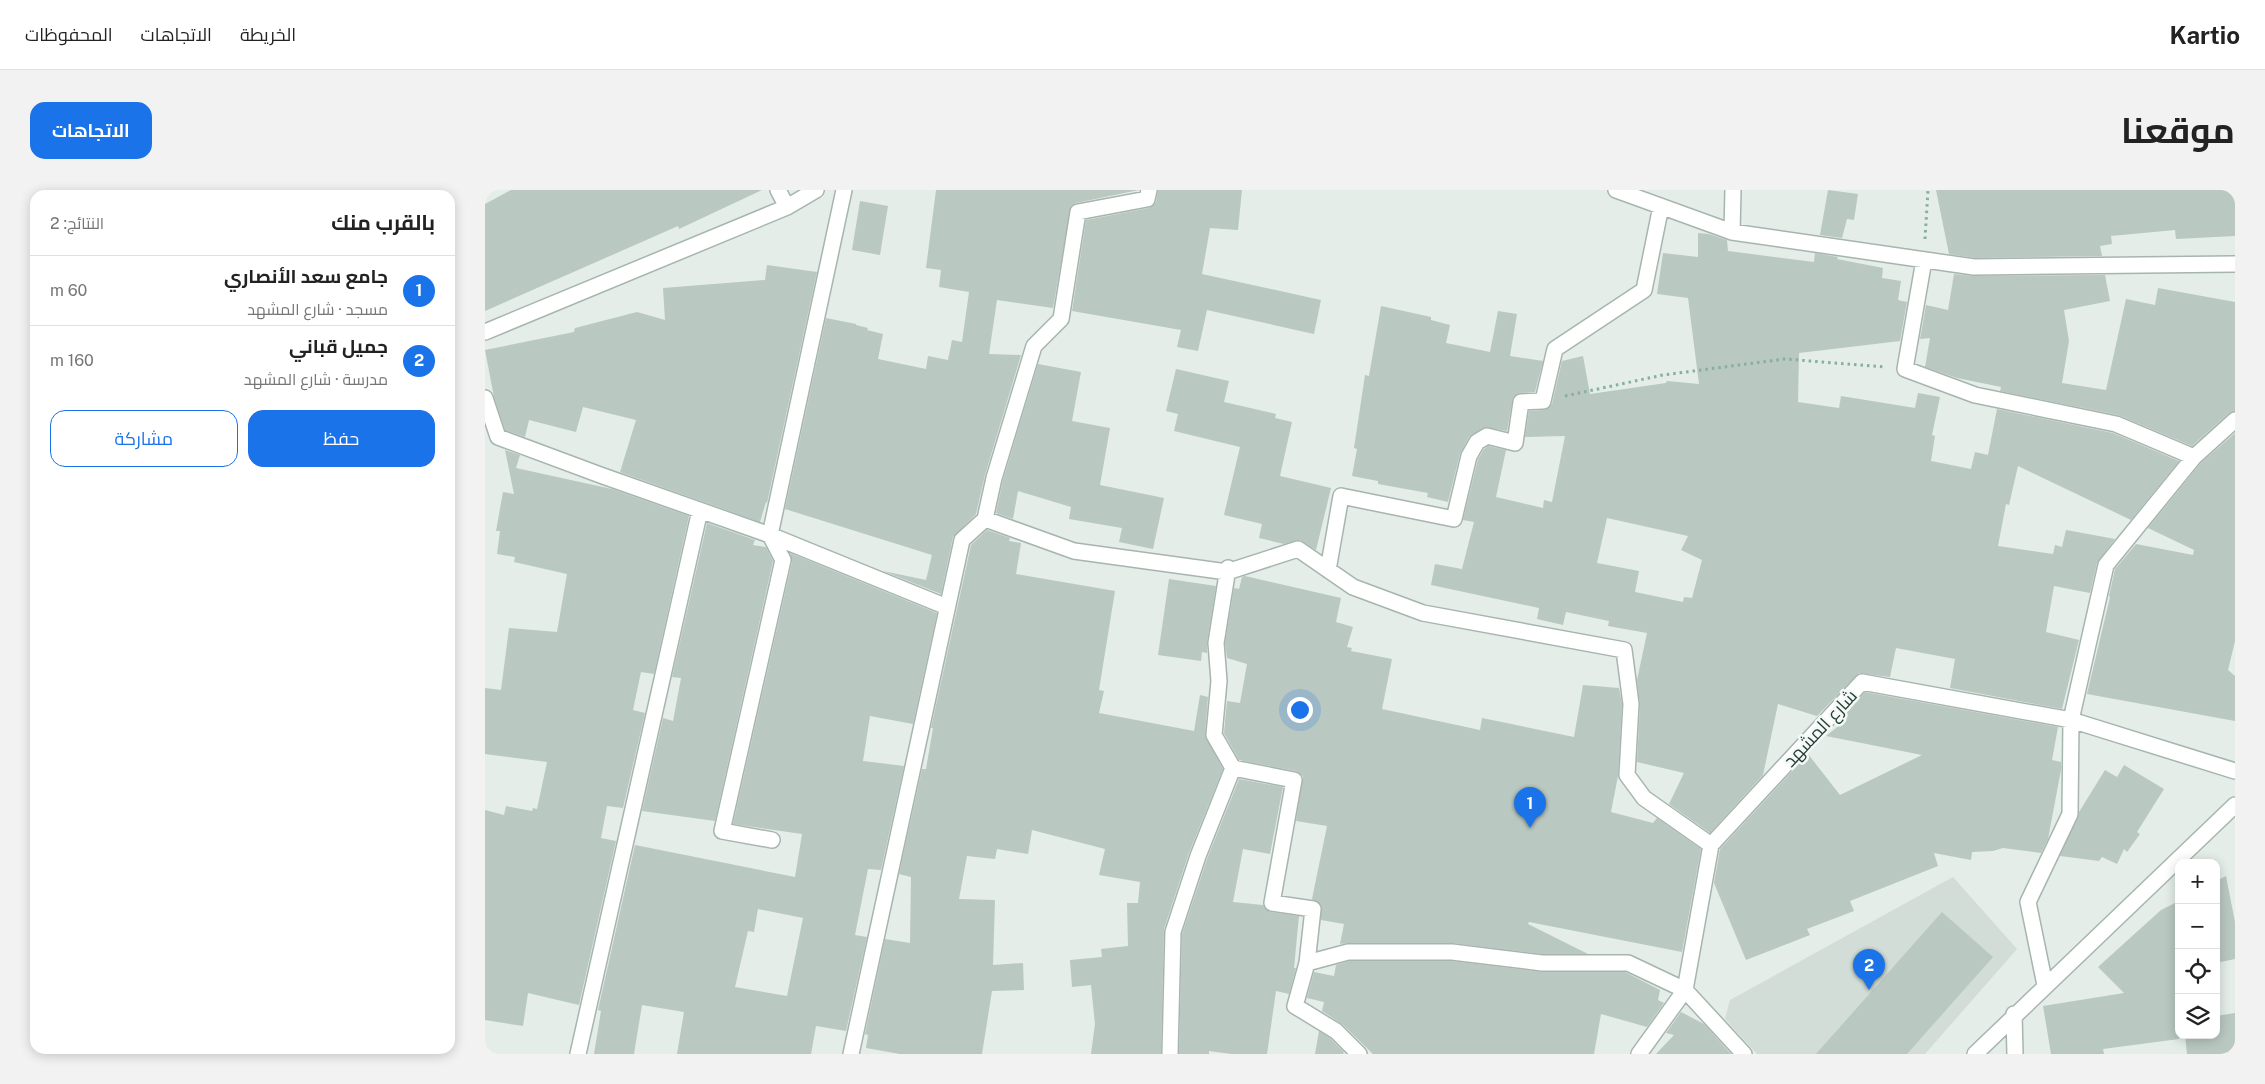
<!DOCTYPE html>
<html lang="ar">
<head>
<meta charset="utf-8">
<style>
  :root { --surface:#fff; --page:#f2f2f2; --text:#222; --muted:#767676; --line:#e0e0e0; --accent:#1a73e8 }
  body { margin:0; font-family:"Public Sans",Cairo,sans-serif; background:var(--page); color:var(--text); direction:rtl }
  .controls { position:absolute; right:15px; bottom:15px; display:grid; overflow:hidden; border-radius:10px; box-shadow:0 2px 12px #0003 }
  .controls button { width:45px; height:45px; display:grid; place-items:center; padding:0; border:0; border-bottom:1px solid var(--line); background:var(--surface); color:var(--text); font:25px sans-serif }
  .you { position:absolute; left:814px; top:519px; width:18px; height:18px; margin:-12px; border:4px solid #fff; border-radius:50%; background:#1a73e8; box-shadow:0 0 0 8px #1a73e833 }
  .badge { display:grid; place-items:center; width:32px; height:32px; border-radius:50%; background:var(--accent); color:#fff; font-size:16px; font-weight:700 }
  .pin { position:absolute; translate:-50% -41px; filter:drop-shadow(0 1px 2px #0008) }
  .pin::after { content:''; position:absolute; top:26px; width:18px; height:15px; background:inherit; clip-path:polygon(0 0,100% 0,50% 100%) }
  .list { margin:0; padding:0; list-style:none }
  h2 { display:flex; justify-content:space-between; align-items:center; height:65px; margin:0; padding:0 20px; font-size:21px }
  h2 small { font-size:16px; font-weight:400; color:var(--muted) }
  .list li { display:grid; grid-template-columns:32px 1fr auto; gap:15px; align-items:center; box-sizing:border-box; height:70px; padding:0 20px; border-top:1px solid var(--line) }
  .list b { display:block; font-size:19px; white-space:nowrap }
  .list p { margin:0; font-size:16px; white-space:nowrap; color:var(--muted) }
  .list em { font-size:16px; font-style:normal; color:var(--muted) }
  .actions { display:flex; gap:10px; padding:15px 20px }
  .actions a { flex:1; padding:11px 0; border:1px solid var(--accent); border-radius:15px; text-align:center; font-size:18px; color:var(--accent) }
  .actions .main { background:var(--accent); color:#fff }
  .icon { flex:none; width:28px; height:28px; fill:none; stroke:currentColor; stroke-width:2; stroke-linecap:round; stroke-linejoin:round }
  .map { position:relative; flex:none; width:1750px; height:864px; overflow:hidden; direction:ltr; border-radius:15px }
  header { display:flex; align-items:center; gap:30px; box-sizing:border-box; height:70px; padding:0 25px; background:var(--surface); border-bottom:1px solid var(--line) }
  header strong { font-size:24px }
  nav { display:flex; gap:28px; margin-inline-start:auto; font-size:18px }
  .intro { display:flex; align-items:center; justify-content:space-between; box-sizing:border-box; height:120px; padding:0 30px }
  h1 { margin:0; font-size:35px }
  .button { padding:12px 22px; border-radius:15px; background:var(--accent); color:#fff; font-size:18px; font-weight:700 }
  main { display:flex; gap:30px; padding:0 30px }
  aside { flex:1; background:var(--surface); border-radius:15px; box-shadow:0 2px 12px #0003 }
  .map>svg:first-child { display:block }
  .built { fill:#d2ddd7 }
  .building { fill:#b9c8c1; fill-rule:evenodd }
  .lines { fill:none; stroke-linecap:round; stroke-linejoin:round }
  .minor-casing { stroke:#a7b5af; stroke-width:18 }
  .path { stroke:#85afa0; stroke-width:3; stroke-dasharray:2.5 4; stroke-linecap:butt }
  .minor { stroke:#fff; stroke-width:15 }
  .labels { text-anchor:middle; dominant-baseline:central; stroke-width:5; stroke-linejoin:round; paint-order:stroke }
  .street-label { font-size:18px; fill:#243e36; stroke:#f4f9f7 }
</style>
</head>
<body>
<header>
<strong>Kartio</strong>
<nav><a>الخريطة</a><a>الاتجاهات</a><a>المحفوظات</a></nav>
</header>
<div class="intro"><h1>موقعنا</h1><a class="button">الاتجاهات</a></div>
<main>
<div class="map">
<svg width="1750" height="864" viewBox="0 0 1750 864">
  <rect width="100%" height="100%" fill="#e4ede8"/>
  <path class="built" d="M 1468,687 L 1532,759 L 1440,864 L 1272,864 L 1240,829 L 1245,810 Z"/>
  <path class="building" d="M 26,0 L 277,0 L 194,39 L 193,36 L 0,121 L 0,14 Z
    M 451,0 L 654,0 L 591,13 L 586,16 L 568,118 L 512,110 L 504,164 L 536,165 L 500,285 L 491,324 L 468,347 L 456,404 L 398,381 L 441,390 L 447,365 L 300,319 L 341,128 L 371,134 L 371,135 L 383,138 L 382,140 L 398,144 L 393,169 L 441,179 L 443,166 L 463,170 L 467,150 L 477,152 L 484,102 L 454,97 L 456,80 L 441,78 Z
    M 673,0 L 757,0 L 753,40 L 725,38 L 717,84 L 836,110 L 829,144 L 722,120 L 713,161 L 692,157 L 696,140 L 587,121 L 601,30 L 664,18 L 671,12 Z
    M 1343,0 L 1373,4 L 1369,30 L 1362,29 L 1357,48 L 1335,45 Z
    M 1451,0 L 1750,0 L 1750,46 L 1691,49 L 1690,40 L 1626,46 L 1627,54 L 1615,56 L 1617,66 L 1490,68 L 1464,64 Z
    M 375,11 L 403,16 L 395,65 L 367,60 Z
    M 1213,43 L 1224,44 L 1242,50 L 1243,61 L 1329,72 L 1330,63 L 1353,67 L 1352,69 L 1398,78 L 1397,88 L 1416,91 L 1413,110 L 1422,112 L 1415,151 L 1314,163 L 1313,212 L 1354,218 L 1356,206 L 1430,218 L 1433,203 L 1455,207 L 1447,245 L 1450,246 L 1446,271 L 1486,279 L 1490,262 L 1503,265 L 1512,219 L 1628,243 L 1694,271 L 1646,330 L 1533,276 L 1524,315 L 1521,314 L 1513,356 L 1568,364 L 1570,355 L 1577,357 L 1581,340 L 1630,349 L 1612,373 L 1605,403 L 1569,396 L 1561,442 L 1594,450 L 1577,519 L 1465,498 L 1470,469 L 1411,458 L 1405,487 L 1374,483 L 1332,526 L 1293,514 L 1278,585 L 1225,643 L 1184,614 L 1199,583 L 1152,572 L 1155,515 L 1152,490 L 1162,443 L 1123,436 L 1124,431 L 1081,422 L 1078,435 L 1052,429 L 1054,418 L 946,395 L 950,374 L 977,379 L 989,332 L 978,330 L 993,269 L 999,259 L 1003,256 L 1021,260 L 1011,307 L 1058,318 L 1059,310 L 1067,312 L 1080,246 L 1040,247 L 1044,221 L 1059,220 L 1067,214 L 1077,171 L 1098,166 L 1105,204 L 1181,193 L 1182,191 L 1214,194 L 1203,108 L 1172,104 L 1178,63 L 1213,67 ZM 1122,328 L 1203,346 L 1196,360 L 1217,370 L 1207,408 L 1199,407 L 1198,412 L 1150,402 L 1154,381 L 1112,373 Z
    M 282,75 L 332,82 L 282,313 L 281,312 L 275,332 L 135,282 L 151,230 L 98,217 L 91,242 L 44,230 L 40,247 L 20,240 L 9,207 L 0,160 L 89,142 L 90,138 L 152,122 L 180,130 L 178,98 L 280,90 Z
    M 1469,84 L 1489,86 L 1620,85 L 1625,111 L 1579,120 L 1584,151 L 1577,193 L 1621,200 L 1641,109 L 1670,115 L 1673,98 L 1750,112 L 1750,221 L 1744,223 L 1707,256 L 1633,225 L 1515,201 L 1516,197 L 1472,188 L 1440,177 L 1445,148 L 1435,149 L 1441,115 L 1463,120 Z
    M 896,116 L 946,127 L 946,130 L 965,135 L 961,153 L 1005,162 L 1013,121 L 1032,124 L 1025,166 L 1058,171 L 1050,202 L 1035,203 L 1028,207 L 1022,241 L 1000,237 L 984,247 L 975,264 L 963,312 L 942,307 L 943,303 L 893,294 L 893,291 L 867,286 L 872,259 L 869,258 L 880,185 L 884,186 Z
    M 553,174 L 596,182 L 587,231 L 625,238 L 615,295 L 679,308 L 668,359 L 634,352 L 637,338 L 584,329 L 586,317 L 533,301 L 528,329 L 511,323 L 518,290 Z
    M 691,179 L 744,191 L 739,212 L 791,224 L 790,228 L 807,232 L 795,286 L 846,298 L 831,360 L 815,350 L 799,354 L 774,348 L 777,334 L 739,325 L 755,257 L 689,241 L 693,224 L 681,221 Z
    M 1750,243 L 1750,451 L 1743,480 L 1750,486 L 1750,531 L 1602,504 L 1625,407 L 1624,406 L 1630,379 L 1651,354 L 1708,365 L 1709,360 L 1663,338 L 1716,273 Z
    M 20,260 L 35,265 L 31,278 L 127,299 L 204,326 L 169,484 L 156,482 L 148,520 L 160,523 L 138,618 L 122,616 L 116,648 L 131,651 L 94,815 L 43,803 L 38,836 L 0,830 L 0,620 L 19,625 L 21,616 L 47,621 L 48,618 L 52,619 L 62,572 L 0,564 L 0,498 L 16,500 L 24,438 L 72,442 L 82,384 L 29,372 L 30,367 L 12,364 L 15,341 L 11,341 L 18,302 L 29,304 Z
    M 222,333 L 270,350 L 268,355 L 281,357 L 288,371 L 230,631 L 157,621 L 178,528 L 188,531 L 196,488 L 187,487 Z
    M 502,340 L 525,348 L 524,351 L 536,353 L 531,384 L 630,401 L 614,500 L 619,501 L 614,523 L 709,541 L 715,505 L 723,507 L 720,545 L 738,579 L 704,663 L 679,739 L 676,864 L 606,864 L 610,834 L 606,795 L 587,797 L 585,770 L 617,767 L 616,759 L 643,756 L 642,713 L 653,713 L 655,692 L 614,685 L 620,659 L 547,640 L 543,664 L 512,659 L 510,669 L 482,666 L 474,709 L 510,710 L 508,775 L 538,773 L 539,800 L 507,801 L 497,864 L 415,864 L 381,858 L 383,845 L 380,844 L 400,749 L 425,753 L 426,687 L 414,684 L 437,579 L 441,579 L 448,538 L 446,538 L 486,355 Z
    M 305,363 L 452,423 L 428,534 L 385,526 L 378,571 L 419,576 L 396,680 L 383,679 L 370,745 L 382,747 L 361,841 L 331,836 L 326,864 L 192,864 L 199,822 L 157,815 L 149,864 L 109,864 L 116,821 L 113,820 L 150,655 L 310,687 L 317,644 L 248,634 L 307,372 ZM 273,719 L 318,728 L 302,806 L 250,797 L 263,741 L 269,742 Z
    M 760,386 L 856,408 L 851,432 L 868,437 L 862,457 L 867,458 L 866,461 L 907,469 L 897,519 L 995,540 L 997,528 L 1089,547 L 1098,495 L 1134,498 L 1137,514 L 1133,586 L 1126,622 L 1168,633 L 1172,628 L 1216,659 L 1197,762 L 1044,732 L 1043,734 L 1103,764 L 1058,764 L 967,753 L 863,753 L 855,754 L 859,734 L 836,730 L 836,715 L 827,709 L 842,636 L 811,631 L 818,586 L 811,581 L 754,570 L 739,543 L 742,511 L 755,513 L 762,474 L 742,468 L 740,453 L 749,398 L 754,399 L 757,387 Z
    M 684,389 L 731,396 L 722,452 L 722,463 L 717,462 L 716,471 L 673,465 Z
    M 1380,502 L 1573,537 L 1567,570 L 1576,572 L 1576,580 L 1563,649 L 1556,663 L 1518,658 L 1508,661 L 1487,662 L 1486,670 L 1449,663 L 1453,676 L 1365,711 L 1369,721 L 1322,739 L 1325,745 L 1261,770 L 1229,693 L 1235,659 L 1323,564 L 1355,605 L 1437,565 L 1341,546 L 1356,534 L 1352,533 Z
    M 1639,575 L 1679,599 L 1652,642 L 1655,644 L 1642,662 L 1639,659 L 1632,674 L 1617,667 L 1614,671 L 1575,666 L 1594,622 L 1620,580 L 1632,587 Z
    M 754,589 L 798,597 L 785,664 L 758,659 L 748,712 L 778,715 L 785,722 L 814,726 L 809,778 L 811,778 L 804,804 L 791,801 L 782,864 L 747,864 L 724,861 L 724,864 L 694,864 L 697,744 L 722,669 Z
    M 1741,686 L 1750,732 L 1750,769 L 1731,773 L 1731,691 Z
    M 1694,711 L 1694,849 L 1618,859 L 1619,864 L 1566,864 L 1558,816 L 1639,803 L 1613,777 L 1676,720 Z
    M 1457,722 L 1508,767 L 1422,864 L 1331,864 Z
    M 864,771 L 966,771 L 1057,782 L 1140,782 L 1175,800 L 1173,810 L 1179,813 L 1162,837 L 1116,824 L 1109,864 L 888,864 L 857,834 L 837,821 L 839,812 L 822,808 L 829,782 L 849,786 L 851,775 Z
    M 1196,822 L 1219,834 L 1246,864 L 1171,864 L 1189,845 L 1181,843 Z
    M 1750,823 L 1750,864 L 1702,864 L 1700,845 L 1731,845 L 1731,826 Z
    M 834,841 L 845,848 L 859,862 L 858,864 L 830,864 Z"/>
  <g class="lines">
    <defs>
      <path id="minor" d="M 293,0 L 302,17
        M 1131,0 L 1247,42 L 1489,77 L 1750,74
        M 1247,42 L 1248,0
        M 1439,70 L 1420,179 L 1490,205 L 1631,234 L 1709,267
        M 0,142 L 302,17 L 331,0
        M 0,208 L 13,247 L 118,286 L 285,345 L 462,417
        M 500,329 L 589,361 L 742,382 L 813,359 L 868,397 L 938,423 L 1139,460 L 1146,514 L 1142,585 L 1159,608 L 1226,655
        M 743,378 L 731,453 L 734,491 L 729,545 L 748,578 L 809,590 L 787,713 L 828,719 L 822,773 L 810,816 L 851,841 L 874,864
        M 843,380 L 856,306 L 969,329 L 984,266 L 992,252 L 1002,246 L 1030,253 L 1036,212 L 1058,211 L 1070,159 L 1159,100 L 1176,16
        M 287,650 L 237,641 L 298,370 L 285,345 L 359,0
        M 822,773 L 863,762 L 967,762 L 1057,773 L 1143,773 L 1200,800 L 1259,864
        M 1560,795 L 1543,712 L 1585,624 L 1586,530 L 1621,375 L 1709,267 L 1750,230
        M 1529,824 L 1530,864
        M 93,864 L 215,320
        M 366,864 L 477,350 L 500,329 L 509,288 L 549,156 L 576,129 L 593,22 L 662,9 L 664,0
        M 685,864 L 688,742 L 713,666 L 748,578
        M 1154,864 L 1200,800 L 1226,655 L 1377,492 L 1586,530 L 1750,581
        M 1490,864 L 1750,615"/>
    </defs>
    <use href="#minor" class="minor-casing"/>
    <path class="path" d="M 1440,49 L 1443,0
      M 1080,206 L 1178,185 L 1300,169 L 1400,177"/>
    <use href="#minor" class="minor"/>
  </g>
  <g class="labels">
    <g class="street-label">
      <text transform="translate(1335 538) rotate(-47)">شارع المشهد</text>
    </g>
  </g>
</svg>
<div class="controls">
<button>+</button>
<button>−</button>
<button><svg class="icon" aria-label="locate" viewBox="0 0 24 24"><circle cx="12" cy="12" r="6"/><path d="M12 2v4M12 18v4M2 12h4M18 12h4"/></svg></button>
<button><svg class="icon" aria-label="layers" viewBox="0 0 24 24"><path d="M12 4l9 5-9 5-9-5zM3 14l9 5 9-5"/></svg></button>
</div>
<div class="you"></div>
<div class="pin badge" style="left:1045px;top:638px">1</div>
<div class="pin badge" style="left:1384px;top:800px">2</div>
</div>
<aside>
<h2>بالقرب منك<small>النتائج: 2</small></h2>
<ul class="list">
<li><span class="badge">1</span><div><b>جامع سعد الأنصاري</b><p>مسجد · شارع المشهد</p></div><em>60 m</em></li>
<li><span class="badge">2</span><div><b>جميل قباني</b><p>مدرسة · شارع المشهد</p></div><em>160 m</em></li>
</ul>
<div class="actions"><a class="main">حفظ</a><a>مشاركة</a></div>
</aside>
</main>
</body>
</html>
